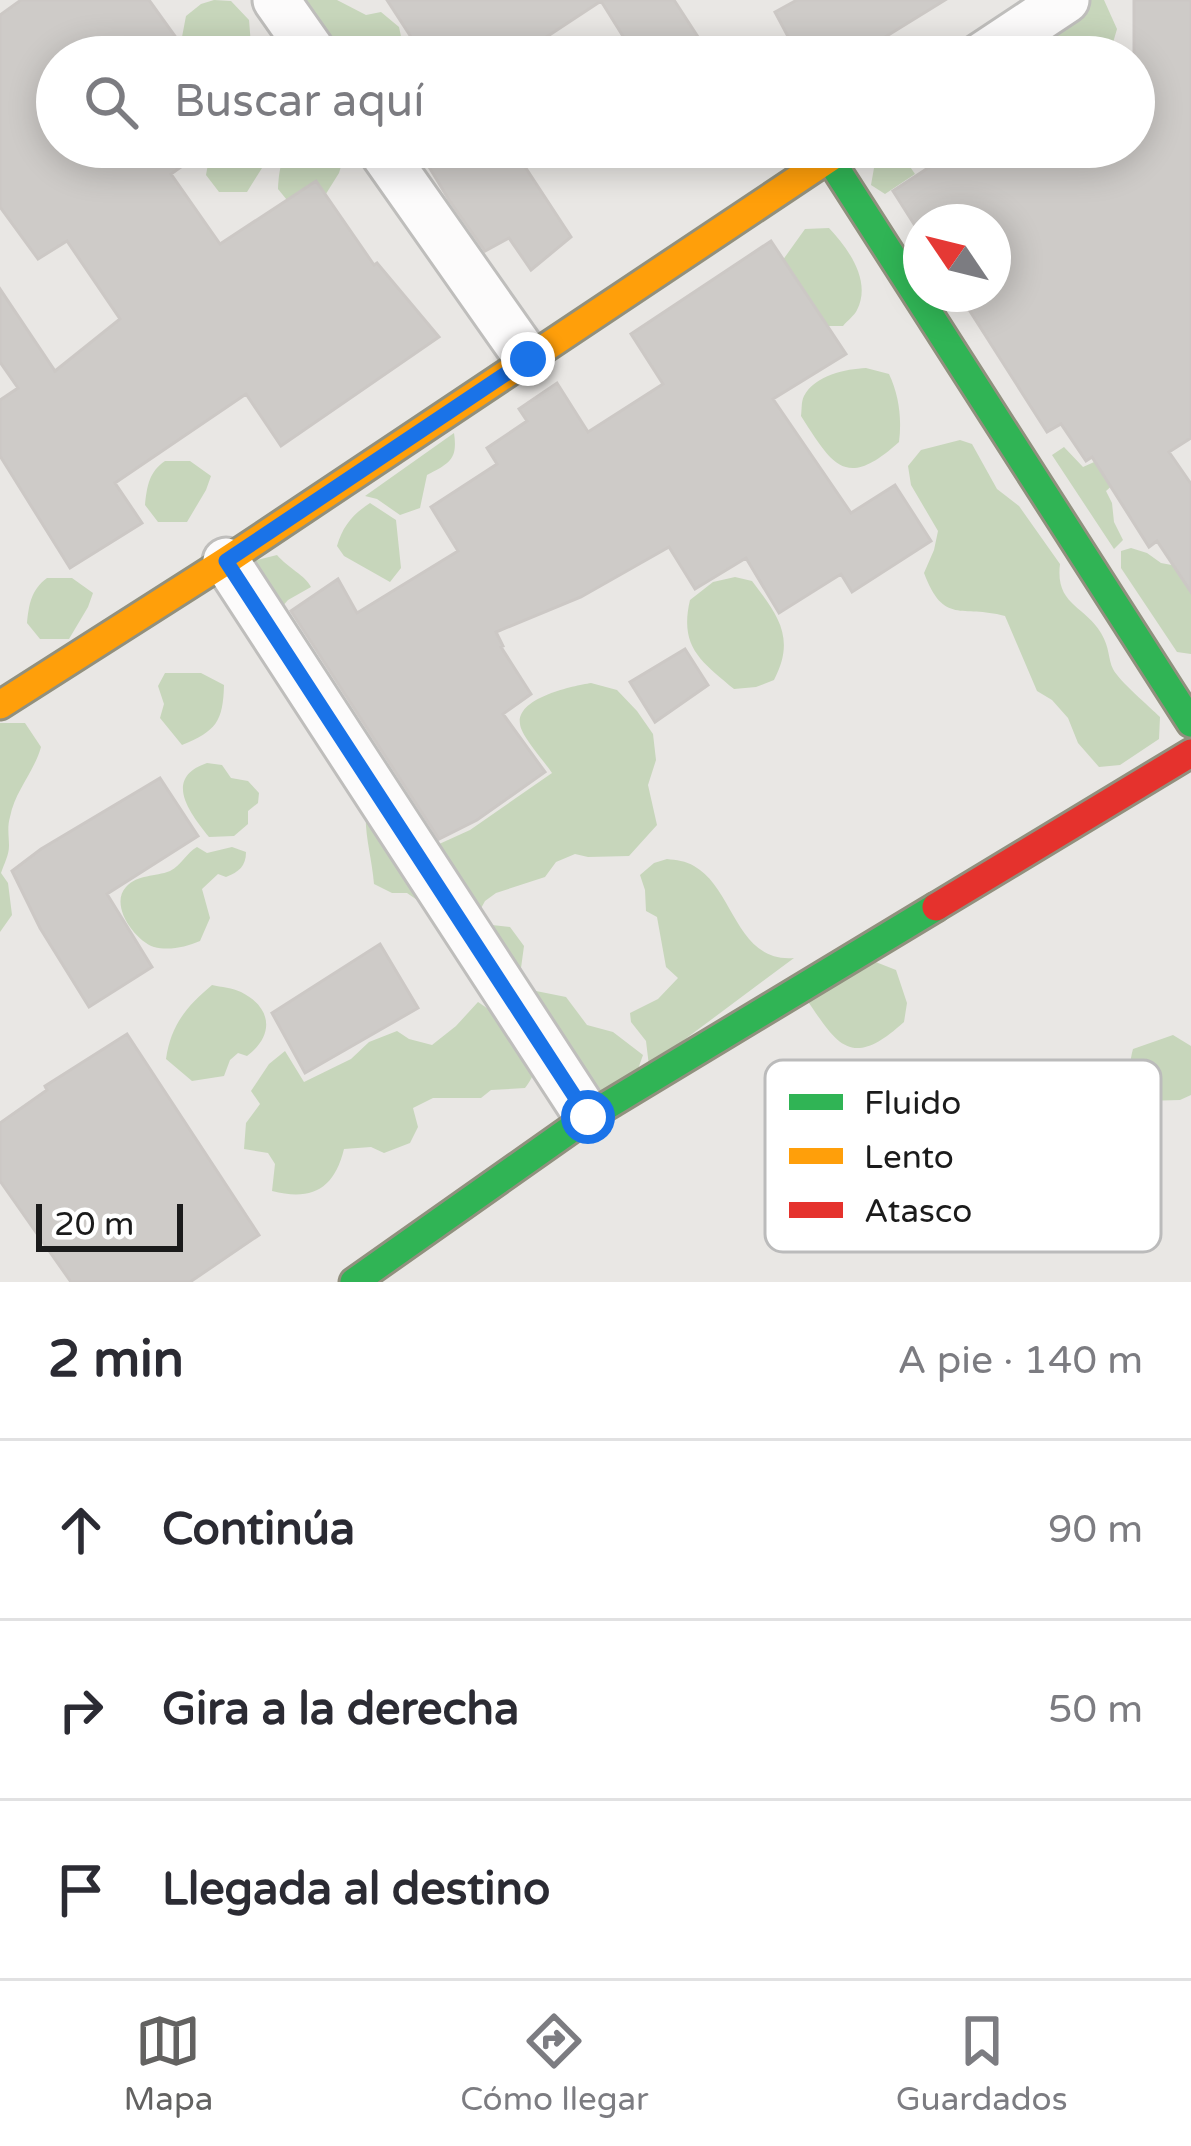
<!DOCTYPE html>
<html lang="es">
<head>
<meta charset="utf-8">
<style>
  :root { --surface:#fff; --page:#f2f2f3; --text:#2b2b33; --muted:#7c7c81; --line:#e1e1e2; --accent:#636261 }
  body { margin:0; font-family:"Varela Round",sans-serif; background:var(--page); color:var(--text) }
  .compass { position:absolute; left:903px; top:204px; width:108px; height:108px; border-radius:50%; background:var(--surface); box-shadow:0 6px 30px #0003; rotate:305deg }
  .scale { position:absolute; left:36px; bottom:30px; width:147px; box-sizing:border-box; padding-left:12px; border:6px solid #1b1b1b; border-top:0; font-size:33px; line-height:42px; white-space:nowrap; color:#1b1b1b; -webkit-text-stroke:9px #fff; paint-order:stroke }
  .stop { position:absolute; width:36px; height:36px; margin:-27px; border:9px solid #1a73e8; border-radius:50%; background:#fff }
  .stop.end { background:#1a73e8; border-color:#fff; box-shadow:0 3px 12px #0008 }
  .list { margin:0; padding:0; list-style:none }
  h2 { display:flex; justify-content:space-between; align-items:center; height:156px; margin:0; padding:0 48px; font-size:51px }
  h2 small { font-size:39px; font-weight:400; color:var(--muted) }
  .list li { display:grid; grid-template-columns:78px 1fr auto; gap:36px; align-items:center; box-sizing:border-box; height:180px; padding:0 48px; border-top:3px solid var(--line) }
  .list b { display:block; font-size:45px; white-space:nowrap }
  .list em { font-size:39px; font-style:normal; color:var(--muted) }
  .icon { flex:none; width:66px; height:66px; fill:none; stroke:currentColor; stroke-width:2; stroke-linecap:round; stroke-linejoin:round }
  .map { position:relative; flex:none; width:1191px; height:1282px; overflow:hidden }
  .search { position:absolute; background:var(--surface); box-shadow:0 6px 30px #0003; left:36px; right:36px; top:36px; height:132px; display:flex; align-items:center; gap:30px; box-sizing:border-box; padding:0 42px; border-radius:66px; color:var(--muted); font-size:45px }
  .sheet { height:696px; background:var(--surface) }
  nav { display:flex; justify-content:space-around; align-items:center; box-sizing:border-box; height:168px; border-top:3px solid var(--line); background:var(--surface); font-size:33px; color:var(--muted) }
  nav a { display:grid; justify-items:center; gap:6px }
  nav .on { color:var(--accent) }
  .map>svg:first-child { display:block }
  .forest { fill:#c7d6bb }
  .building { fill:#cecbc8; stroke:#ccc8c5; stroke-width:3 }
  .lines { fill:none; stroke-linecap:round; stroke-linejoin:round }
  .street-casing { stroke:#bfbebc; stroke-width:51 }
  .fast-casing { stroke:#91907e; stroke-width:33 }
  .slow-casing { stroke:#91907e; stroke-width:33 }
  .jam-casing { stroke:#91907e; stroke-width:33 }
  .street { stroke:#fcfbfb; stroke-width:45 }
  .fast { stroke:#30b455; stroke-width:27 }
  .slow { stroke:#ff9f0a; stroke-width:27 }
  .jam { stroke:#e5322d; stroke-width:27 }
  .route { stroke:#1a73e8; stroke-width:15 }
  .key { fill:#fff; stroke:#bbb; stroke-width:3 }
  .key-label { font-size:33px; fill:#1b1b1b }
</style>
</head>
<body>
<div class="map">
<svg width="1191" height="1282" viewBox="0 0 1191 1282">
  <rect width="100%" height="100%" fill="#e9e7e4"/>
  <path class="forest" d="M 214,0 L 231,1 L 249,20 L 251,45 L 238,51 L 200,57 L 182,37 L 186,16 L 201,4 Z
    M 295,0 L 337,0 L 366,15 L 381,12 L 399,27 L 402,41 L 392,57 L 305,57 Z
    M 1035,0 L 1104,0 L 1117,29 L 1112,46 L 1101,57 L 1041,57 L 1030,44 Z
    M 211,147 L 271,147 L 267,160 L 247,192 L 219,192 L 206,175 Z
    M 293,147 L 325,147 L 343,160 L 339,173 L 319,205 L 291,205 L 278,189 C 279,173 280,157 293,147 Z
    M 895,156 L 904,158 L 915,174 L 885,194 L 871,185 L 874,168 Z
    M 829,228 C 848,248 872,281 857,310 C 854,316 848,320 843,326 L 814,326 L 780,264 L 805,229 Z
    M 866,368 L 889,374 C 899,395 902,419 899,442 C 846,490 833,466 801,416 C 802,409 801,402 804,396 C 815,375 846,369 866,368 Z
    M 454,433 C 458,460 449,463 427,475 L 420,508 L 400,515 L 377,499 L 365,496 Z
    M 960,440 L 972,444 L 997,489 L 1019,506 L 1060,564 C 1055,605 1084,605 1101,633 C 1110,648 1108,659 1113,669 C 1119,681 1150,707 1160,717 L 1159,739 L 1120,765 L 1099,767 L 1078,743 L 1068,718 L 1052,700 L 1037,691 L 1005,616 C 961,604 944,626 924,573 L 934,550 L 938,531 L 911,485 L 908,466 L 921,450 Z
    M 1064,447 L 1083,467 L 1103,458 L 1116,482 L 1106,491 L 1112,503 L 1114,522 L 1123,540 L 1114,549 L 1052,455 Z
    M 165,461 L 190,461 L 211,476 L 206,490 L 187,522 L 158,522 L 145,505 C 147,486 149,472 165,461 Z
    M 370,503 L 396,520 L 401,568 L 390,582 L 344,556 L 337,546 C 343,526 352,515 370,503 Z
    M 1131,548 L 1147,553 L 1161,563 L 1177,566 L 1191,581 L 1191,654 L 1177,652 L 1121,568 L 1121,551 Z
    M 277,555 C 287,567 306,576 311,587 L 288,600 L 280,609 L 253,561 Z
    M 735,577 L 752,581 C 778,615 796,638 774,680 L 756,687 L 734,689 C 701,661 679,647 690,600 L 713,582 Z
    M 47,578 L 72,578 L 93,593 L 88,607 L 69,639 L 40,639 L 27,623 C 29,604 31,590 47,578 Z
    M 165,673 L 201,673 L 224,685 C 223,722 216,731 182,745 L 160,718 L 164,704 L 158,686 Z
    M 591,683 L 617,690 L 637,711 L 653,734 L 656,760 L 648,785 L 657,825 L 629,856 L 588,857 L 575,854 L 556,862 L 545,877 L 496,893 L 485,901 L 473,923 L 436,913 L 407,893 L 392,893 L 374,884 C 372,858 364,834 366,809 L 426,850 L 470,830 L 552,773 C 545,762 521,736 520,724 C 516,698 572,686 591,683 Z
    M 0,723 L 25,723 L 41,747 C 34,772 15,791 10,817 C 7,827 9,836 9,846 C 9,855 4,864 1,873 L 8,883 L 12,915 L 0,932 Z
    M 207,763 L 222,765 L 231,778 L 248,781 L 259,793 L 258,803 L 248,811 L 248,824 L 234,836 L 209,837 C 189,812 163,778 207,763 Z
    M 197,847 L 207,853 L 232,847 L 246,852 C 246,866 239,872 226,877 L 218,874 L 202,889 L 210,918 L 200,941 C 186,947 169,951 154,947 C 135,941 109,905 126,887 C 138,874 155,877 170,871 C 182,865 186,853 197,847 Z
    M 667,859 C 676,860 686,861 694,866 C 734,888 736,963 794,958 L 649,1066 L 646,1041 L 631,1022 L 630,1013 L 658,999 L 678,978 L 666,967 L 657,917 L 646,911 L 645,890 L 640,875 L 654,863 Z
    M 492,925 L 510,927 L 524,946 L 521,968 L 531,990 L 566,997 L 587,1025 L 613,1032 L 643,1055 L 621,1117 L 474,947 Z
    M 863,957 L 896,970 L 907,1003 L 904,1022 C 851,1070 838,1046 805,997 Z
    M 212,985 C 221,987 233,988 241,992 C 273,1008 274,1036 247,1056 L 238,1053 L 230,1060 L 224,1076 L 192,1081 L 166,1059 C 171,1025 186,1007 212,985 Z
    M 478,1002 C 492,1010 527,1045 533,1060 C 537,1071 531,1080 525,1088 L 491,1090 L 481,1098 L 433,1098 L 413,1108 L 418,1127 L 410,1143 L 384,1153 L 371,1147 L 344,1149 C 334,1190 311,1201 272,1191 L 275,1164 L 268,1153 L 244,1149 L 246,1123 L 260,1104 L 251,1091 L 269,1064 L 285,1051 L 304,1082 L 351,1059 L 369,1042 L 397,1031 L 409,1039 L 432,1045 L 456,1026 Z
    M 1173,1035 L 1191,1046 L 1191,1095 L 1180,1100 L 1144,1101 C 1131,1082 1127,1071 1133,1049 Z"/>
  <path class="building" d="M 21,0 L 149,0 L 190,57 L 57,57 L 57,84 L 40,97 L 57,120 L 57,147 L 209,147 L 171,174 L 220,244 L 316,181 L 374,265 L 377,263 L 439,337 L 281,446 L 246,394 L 115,483 L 142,523 L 70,568 L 0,456 L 0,400 L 18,388 L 0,362 L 0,289 L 55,371 L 120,319 L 67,241 L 38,259 L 0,207 L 0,15 Z
    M 387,0 L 674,0 L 711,57 L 636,57 L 601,1 L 516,57 L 424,57 Z
    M 797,0 L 945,0 L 877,42 L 885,57 L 799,57 L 775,12 Z
    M 1134,0 L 1191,0 L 1191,438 L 1169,452 L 1191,484 L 1191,592 L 1157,541 L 1149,547 L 1092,457 L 1086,461 L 1061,424 L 1047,432 L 959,294 L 993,294 L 993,222 L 921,222 L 921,235 L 893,191 L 960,147 L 1134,147 Z
    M 417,147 L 512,147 L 571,237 L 531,270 L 509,238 L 485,251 L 449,200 Z
    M 771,241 L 846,354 L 773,399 L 851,513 L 895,485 L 931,541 L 852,592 L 841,574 L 779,613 L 746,558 L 695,589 L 669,547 L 581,597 L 496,632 L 503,646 L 501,647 L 531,694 L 503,714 L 545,772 L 477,820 L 439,839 L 291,611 L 338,579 L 357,613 L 458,551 L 431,507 L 497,464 L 487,448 L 527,421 L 519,409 L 557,383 L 588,432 L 663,384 L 631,334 Z
    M 685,649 L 708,685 L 655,722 L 630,682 Z
    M 160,778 L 198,836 L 107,894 L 152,967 L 89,1007 L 40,928 L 12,871 L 41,849 Z
    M 380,944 L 418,1008 L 305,1073 L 272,1013 Z
    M 127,1034 L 259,1235 L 190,1282 L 71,1282 L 0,1181 L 0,1123 L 47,1090 L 45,1086 Z"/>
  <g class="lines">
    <defs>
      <path id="street" d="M 276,0 L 316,57
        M 980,57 L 1066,0
        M 379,147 L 528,359
        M 226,561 L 588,1117"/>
      <path id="fast" d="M 829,158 L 1191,723
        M 354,1282 L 588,1117 L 936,907"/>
      <path id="slow" d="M 0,705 L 226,561 L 846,147"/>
      <path id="jam" d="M 936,907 L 1191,753"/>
    </defs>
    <use href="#street" class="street-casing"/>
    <use href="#fast" class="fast-casing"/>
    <use href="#slow" class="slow-casing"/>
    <use href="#jam" class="jam-casing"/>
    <use href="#street" class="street"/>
    <use href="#fast" class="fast"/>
    <use href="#slow" class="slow"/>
    <use href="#jam" class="jam"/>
  </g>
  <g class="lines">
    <path class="route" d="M 528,359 L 226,561 L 588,1117"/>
  </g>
  <rect x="765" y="1060" width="396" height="192" rx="18" class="key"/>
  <rect x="789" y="1094" width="54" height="16" fill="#30b455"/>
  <rect x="789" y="1148" width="54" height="16" fill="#ff9f0a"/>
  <rect x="789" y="1202" width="54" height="16" fill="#e5322d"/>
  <g class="key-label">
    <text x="864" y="1114">Fluido</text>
    <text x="864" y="1168">Lento</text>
    <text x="864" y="1222">Atasco</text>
  </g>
</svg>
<svg class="compass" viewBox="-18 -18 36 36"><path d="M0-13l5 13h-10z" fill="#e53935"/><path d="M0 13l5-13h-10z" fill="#7c7c81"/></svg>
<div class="scale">20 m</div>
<div class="stop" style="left:588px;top:1117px"></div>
<div class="stop end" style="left:528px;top:359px"></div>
<div class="search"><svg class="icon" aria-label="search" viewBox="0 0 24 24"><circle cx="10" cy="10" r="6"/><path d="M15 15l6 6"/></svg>Buscar aquí</div>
</div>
<section class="sheet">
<h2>2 min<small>A pie · 140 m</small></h2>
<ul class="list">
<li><svg class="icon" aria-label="ahead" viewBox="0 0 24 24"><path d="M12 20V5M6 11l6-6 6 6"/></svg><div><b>Continúa</b></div><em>90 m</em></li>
<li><svg class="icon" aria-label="right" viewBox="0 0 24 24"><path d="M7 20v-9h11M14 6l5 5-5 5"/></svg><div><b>Gira a la derecha</b></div><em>50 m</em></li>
<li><svg class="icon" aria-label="arrive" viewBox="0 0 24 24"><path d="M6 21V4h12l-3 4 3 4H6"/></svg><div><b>Llegada al destino</b></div></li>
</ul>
</section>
<nav>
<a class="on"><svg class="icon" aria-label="map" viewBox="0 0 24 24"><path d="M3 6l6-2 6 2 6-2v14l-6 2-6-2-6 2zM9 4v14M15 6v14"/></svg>Mapa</a>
<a><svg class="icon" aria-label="directions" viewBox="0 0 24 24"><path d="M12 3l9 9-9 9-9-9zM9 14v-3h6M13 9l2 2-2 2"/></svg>Cómo llegar</a>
<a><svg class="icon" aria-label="saved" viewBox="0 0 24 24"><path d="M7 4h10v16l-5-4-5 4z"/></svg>Guardados</a>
</nav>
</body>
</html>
